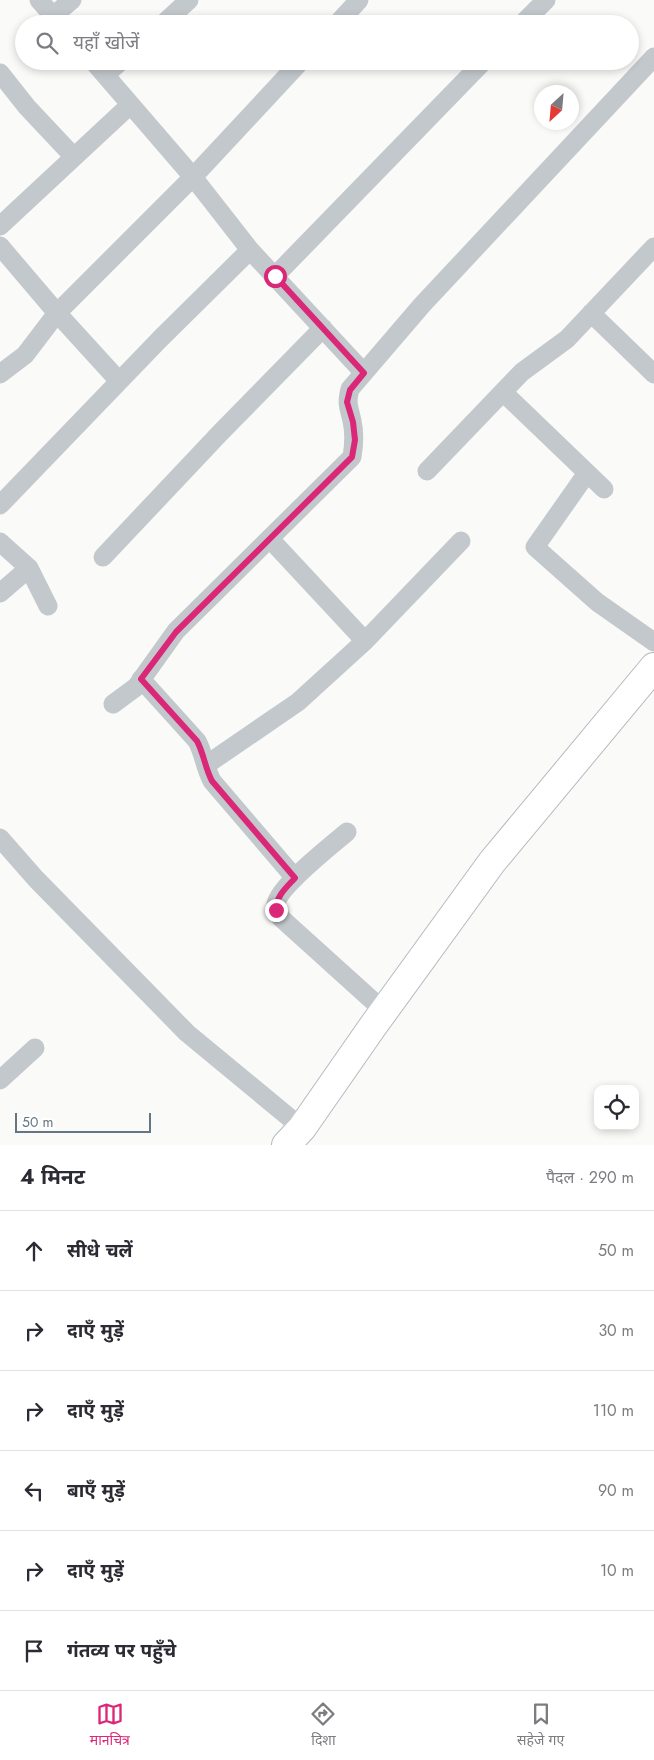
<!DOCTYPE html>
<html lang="hi">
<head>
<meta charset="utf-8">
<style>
  :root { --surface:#fff; --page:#f7f7f7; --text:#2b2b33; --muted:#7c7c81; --line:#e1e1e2; --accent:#db2777 }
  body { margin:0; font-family:Jost,"Noto Sans Devanagari",sans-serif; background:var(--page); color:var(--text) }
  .controls { position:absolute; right:15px; bottom:15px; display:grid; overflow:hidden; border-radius:10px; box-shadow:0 2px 8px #0003 }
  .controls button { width:45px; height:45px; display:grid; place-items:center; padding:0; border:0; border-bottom:1px solid var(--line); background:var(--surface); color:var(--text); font:25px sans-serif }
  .compass { position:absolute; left:534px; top:85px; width:45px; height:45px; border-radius:50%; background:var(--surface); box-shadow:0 2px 8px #0003; rotate:206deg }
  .scale { position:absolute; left:15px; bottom:12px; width:136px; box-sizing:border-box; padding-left:5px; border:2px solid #657683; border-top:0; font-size:14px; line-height:18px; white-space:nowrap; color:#657683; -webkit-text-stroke:4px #fff; paint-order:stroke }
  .stop { position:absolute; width:15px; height:15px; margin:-11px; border:4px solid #db2777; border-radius:50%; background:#fff }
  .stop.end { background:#db2777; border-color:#fff; box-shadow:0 1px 5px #0008 }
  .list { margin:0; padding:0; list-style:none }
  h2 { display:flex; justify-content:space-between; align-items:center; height:65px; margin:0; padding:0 20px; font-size:21px }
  h2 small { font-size:16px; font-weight:400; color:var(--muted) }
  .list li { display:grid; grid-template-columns:32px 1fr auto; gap:15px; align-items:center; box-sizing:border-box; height:80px; padding:0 20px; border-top:1px solid var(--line) }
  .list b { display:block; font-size:19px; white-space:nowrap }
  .list em { font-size:16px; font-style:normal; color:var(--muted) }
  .icon { flex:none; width:28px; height:28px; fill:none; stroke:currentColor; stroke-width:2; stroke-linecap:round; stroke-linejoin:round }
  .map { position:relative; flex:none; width:654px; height:1145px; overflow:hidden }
  .search { position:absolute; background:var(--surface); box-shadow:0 2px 8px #0003; left:15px; right:15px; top:15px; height:55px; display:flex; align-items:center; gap:12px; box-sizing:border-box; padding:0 18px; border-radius:28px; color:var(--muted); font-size:19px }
  .sheet { height:545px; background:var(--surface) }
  nav { display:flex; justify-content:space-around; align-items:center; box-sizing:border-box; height:70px; border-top:1px solid var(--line); background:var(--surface); font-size:14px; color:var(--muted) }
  nav a { display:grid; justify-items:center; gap:2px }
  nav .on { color:var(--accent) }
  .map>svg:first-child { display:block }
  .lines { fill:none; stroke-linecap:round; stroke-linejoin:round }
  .secondary-casing { stroke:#b3babf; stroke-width:30 }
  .street { stroke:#c3c8cc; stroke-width:19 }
  .secondary { stroke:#fff; stroke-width:28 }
  .route { stroke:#db2777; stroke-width:6 }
</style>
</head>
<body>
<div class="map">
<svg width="654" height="1145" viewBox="0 0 654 1145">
  <rect width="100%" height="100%" fill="#fafaf8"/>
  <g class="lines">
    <defs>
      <path id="secondary" d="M 286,1145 L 302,1128 L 373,1026 L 492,862 L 654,667"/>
    </defs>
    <use href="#secondary" class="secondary-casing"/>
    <path class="street" d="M 39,0 L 60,24
      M 53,16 L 72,0
      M 163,24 L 189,0
      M 337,24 L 359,0
      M 522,24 L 546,0
      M 93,61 L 193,177 L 301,61
      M 0,73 L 27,107 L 74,157
      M 105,75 L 121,61
      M 0,226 L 130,105
      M 0,246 L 57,313 L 119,381
      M 275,276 L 484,61
      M 591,313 L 654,374
      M 0,374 L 25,355 L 57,313 L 193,177 L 250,250
      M 503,392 L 604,489
      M 427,471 L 522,372 L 567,339 L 654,247
      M 587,473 L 535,547 L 597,602 L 654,642
      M 0,505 L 160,339 L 250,250 L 364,373
      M 270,539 L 365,641
      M 0,542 L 29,568 L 48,606
      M 103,557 L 221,432 L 323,328
      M 0,593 L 29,568
      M 141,679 L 197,741 C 204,754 205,768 212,781 L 295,878
      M 113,704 L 136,687 L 176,631 L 352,457 C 354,445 355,434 352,421 C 349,406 346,405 350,389 L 422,305 L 654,57
      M 206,765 L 298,702 L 365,641 L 461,541
      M 347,832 C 332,845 279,886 276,904 C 276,910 279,913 281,918 L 384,1011
      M 0,838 L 36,879 L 187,1033 L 302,1128
      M 0,1080 L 35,1048"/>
    <use href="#secondary" class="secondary"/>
  </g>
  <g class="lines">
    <path class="route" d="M 275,276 L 364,373 L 350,390 L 347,402 L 353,422 L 355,440 L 352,457 L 176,632 L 141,679 L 197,741 C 204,754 205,768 212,781 L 295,878 C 286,888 276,896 276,910"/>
  </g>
</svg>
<div class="controls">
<button><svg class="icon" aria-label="locate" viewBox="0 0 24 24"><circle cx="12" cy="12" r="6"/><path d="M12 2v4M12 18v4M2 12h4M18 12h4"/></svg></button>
</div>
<svg class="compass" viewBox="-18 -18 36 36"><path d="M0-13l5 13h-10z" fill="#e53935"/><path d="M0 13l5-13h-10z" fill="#7c7c81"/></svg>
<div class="scale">50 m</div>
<div class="stop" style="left:275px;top:276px"></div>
<div class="stop end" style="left:276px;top:910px"></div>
<div class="search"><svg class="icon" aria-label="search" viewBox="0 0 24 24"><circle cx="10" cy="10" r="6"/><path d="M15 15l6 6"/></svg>यहाँ खोजें</div>
</div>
<section class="sheet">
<h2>4 मिनट<small>पैदल · 290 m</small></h2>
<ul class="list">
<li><svg class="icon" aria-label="ahead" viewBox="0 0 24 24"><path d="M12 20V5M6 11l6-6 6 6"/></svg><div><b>सीधे चलें</b></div><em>50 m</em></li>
<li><svg class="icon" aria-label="right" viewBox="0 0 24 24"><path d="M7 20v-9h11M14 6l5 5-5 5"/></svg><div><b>दाएँ मुड़ें</b></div><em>30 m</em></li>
<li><svg class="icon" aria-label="right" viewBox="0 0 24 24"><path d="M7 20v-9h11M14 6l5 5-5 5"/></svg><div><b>दाएँ मुड़ें</b></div><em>110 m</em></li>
<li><svg class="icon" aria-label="left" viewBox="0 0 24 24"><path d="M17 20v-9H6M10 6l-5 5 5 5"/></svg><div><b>बाएँ मुड़ें</b></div><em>90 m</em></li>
<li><svg class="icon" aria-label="right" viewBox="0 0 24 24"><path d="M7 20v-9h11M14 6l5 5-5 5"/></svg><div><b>दाएँ मुड़ें</b></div><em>10 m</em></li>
<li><svg class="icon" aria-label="arrive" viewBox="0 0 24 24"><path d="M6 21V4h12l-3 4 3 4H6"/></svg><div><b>गंतव्य पर पहुँचे</b></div></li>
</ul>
</section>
<nav>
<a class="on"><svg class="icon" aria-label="map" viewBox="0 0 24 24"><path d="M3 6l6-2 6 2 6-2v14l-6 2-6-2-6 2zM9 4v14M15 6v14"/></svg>मानचित्र</a>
<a><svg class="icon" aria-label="directions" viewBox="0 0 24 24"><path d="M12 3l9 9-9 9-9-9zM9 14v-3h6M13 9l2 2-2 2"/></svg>दिशा</a>
<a><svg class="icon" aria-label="saved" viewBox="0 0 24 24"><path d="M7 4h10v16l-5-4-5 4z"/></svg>सहेजे गए</a>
</nav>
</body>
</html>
